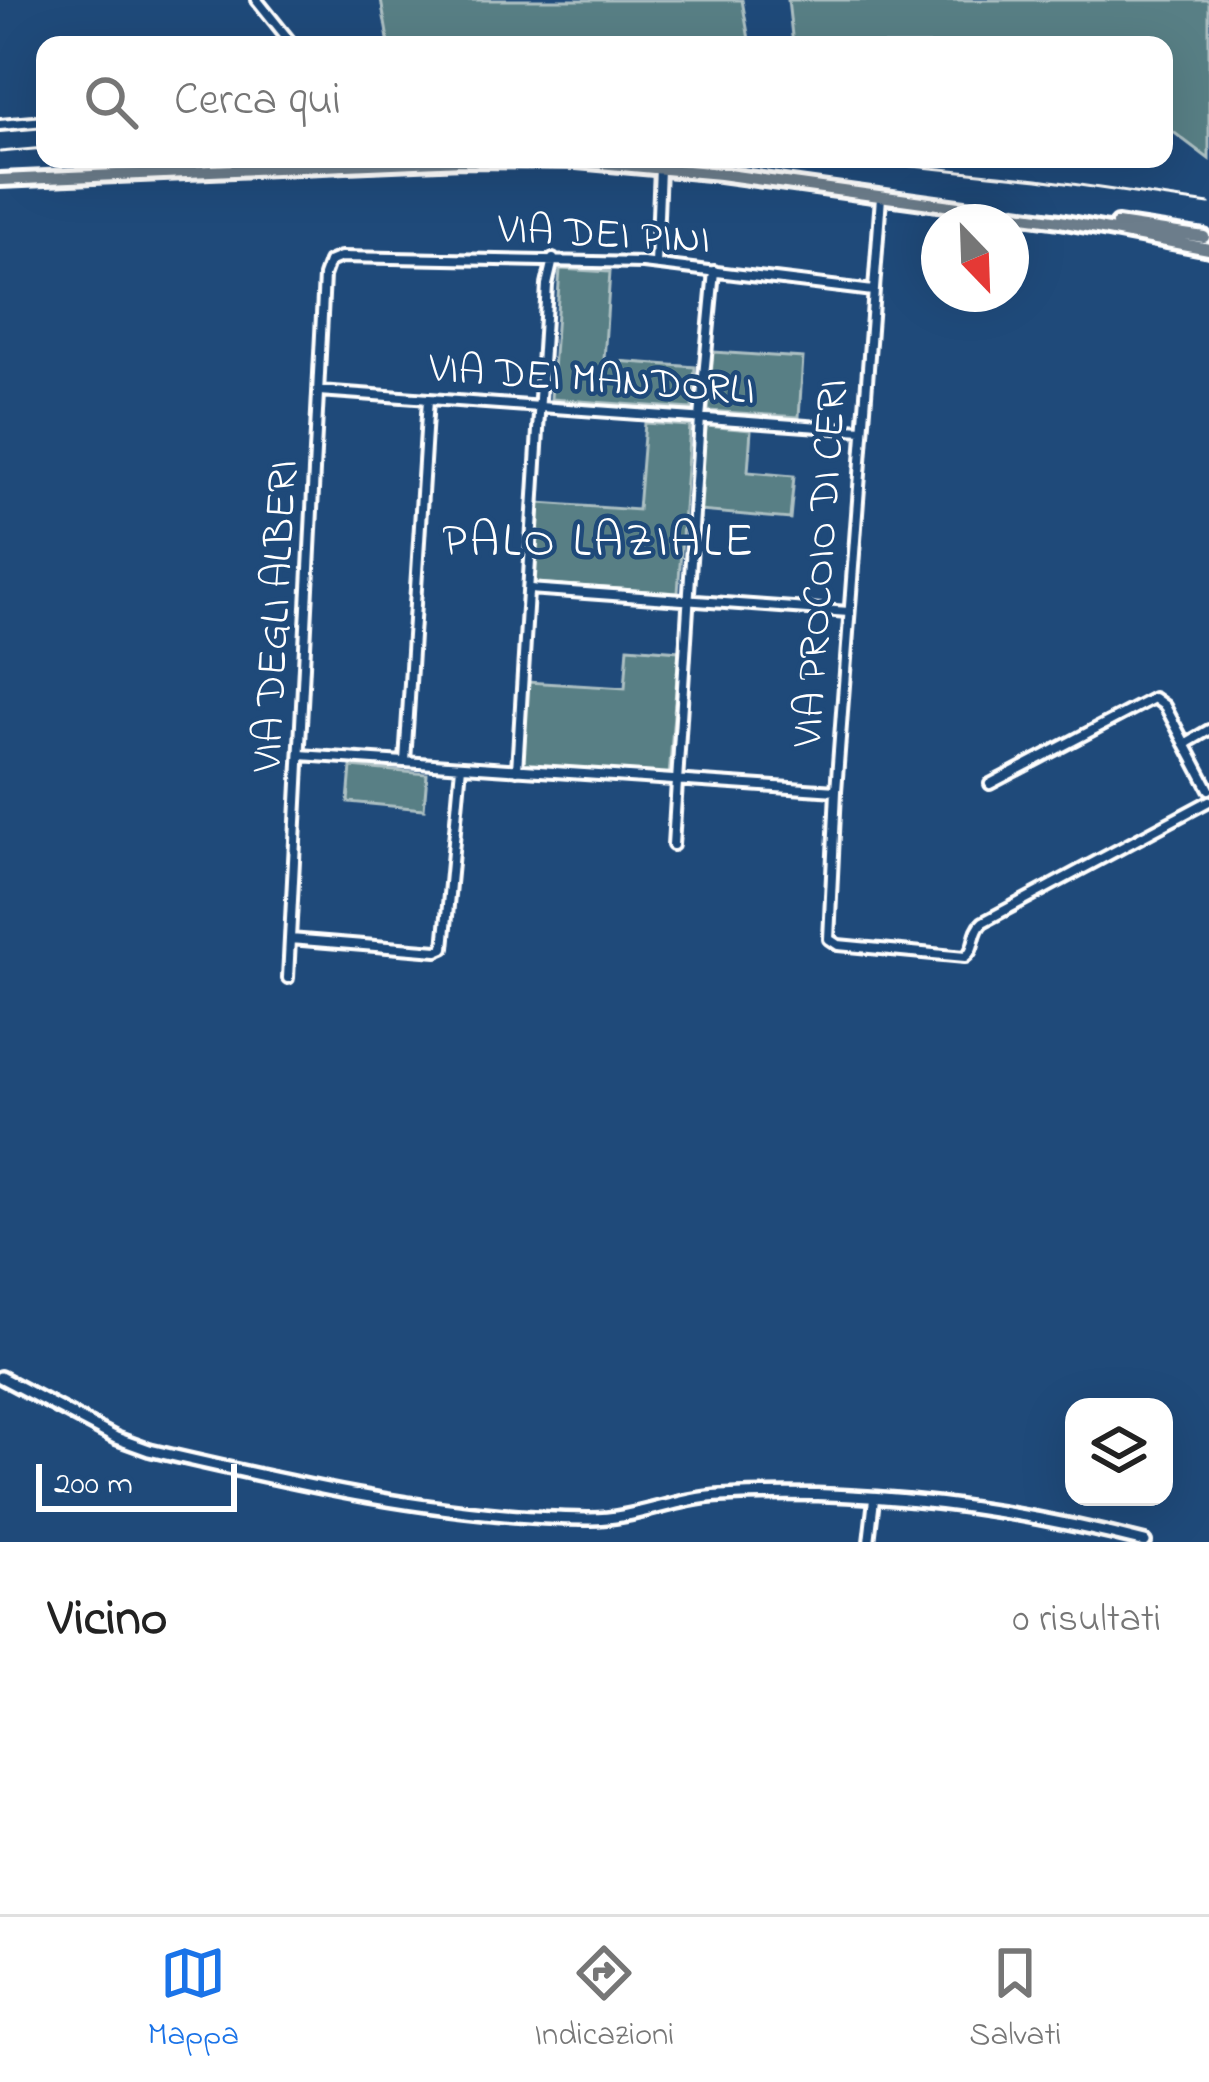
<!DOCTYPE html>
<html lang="it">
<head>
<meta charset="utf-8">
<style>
  :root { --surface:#fff; --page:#f2f2f2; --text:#222; --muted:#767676; --line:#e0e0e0; --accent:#1a73e8 }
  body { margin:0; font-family:"Indie Flower",sans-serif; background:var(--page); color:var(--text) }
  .controls { position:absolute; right:36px; bottom:36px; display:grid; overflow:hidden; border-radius:24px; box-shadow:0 12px 48px #0002 }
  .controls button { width:108px; height:108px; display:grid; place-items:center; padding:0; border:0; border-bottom:3px solid var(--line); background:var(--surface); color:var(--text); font:60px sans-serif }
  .compass { position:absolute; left:921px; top:204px; width:108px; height:108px; border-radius:50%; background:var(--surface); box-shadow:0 12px 48px #0002; rotate:157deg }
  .scale { position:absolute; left:36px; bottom:30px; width:201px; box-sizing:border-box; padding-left:12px; border:6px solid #fff; border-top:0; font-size:33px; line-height:42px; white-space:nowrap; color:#fff; -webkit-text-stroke:9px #1f4a7a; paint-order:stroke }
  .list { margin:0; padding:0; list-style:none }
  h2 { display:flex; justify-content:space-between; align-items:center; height:156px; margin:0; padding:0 48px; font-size:51px }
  h2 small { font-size:39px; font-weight:400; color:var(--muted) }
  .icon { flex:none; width:66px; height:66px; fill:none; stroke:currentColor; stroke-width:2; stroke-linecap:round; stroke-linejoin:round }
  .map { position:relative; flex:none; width:1209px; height:1542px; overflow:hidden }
  .search { position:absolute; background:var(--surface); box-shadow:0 12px 48px #0002; left:36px; right:36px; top:36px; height:132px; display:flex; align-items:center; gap:30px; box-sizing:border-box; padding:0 42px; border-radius:24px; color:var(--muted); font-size:45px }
  .sheet { height:372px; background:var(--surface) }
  nav { display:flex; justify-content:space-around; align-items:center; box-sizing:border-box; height:168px; border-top:3px solid var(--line); background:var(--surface); font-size:33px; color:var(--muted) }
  nav a { display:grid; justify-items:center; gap:6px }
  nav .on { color:var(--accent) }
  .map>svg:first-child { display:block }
  .green { fill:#587f85; stroke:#acbfc2; stroke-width:3 }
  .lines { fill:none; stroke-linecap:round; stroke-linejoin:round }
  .minor-casing { stroke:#fff; stroke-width:16 }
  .tertiary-casing { stroke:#fff; stroke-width:18 }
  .primary-casing { stroke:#fff; stroke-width:20 }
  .minor { stroke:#1f4a7a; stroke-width:8 }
  .tertiary { stroke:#1f4a7a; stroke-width:9 }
  .primary { stroke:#6c7d8b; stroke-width:10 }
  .rail { stroke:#fff; stroke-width:3 }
  .labels { text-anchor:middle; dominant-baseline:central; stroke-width:9; stroke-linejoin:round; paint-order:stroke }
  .street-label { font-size:42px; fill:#fff; stroke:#1f4a7a }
  .quarter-label { font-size:48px; letter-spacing:3px; fill:#fff; stroke:#1f4a7a }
</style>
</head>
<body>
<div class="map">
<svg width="1209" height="1542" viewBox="0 0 1209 1542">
  <rect width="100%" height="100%" fill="#1f4a7a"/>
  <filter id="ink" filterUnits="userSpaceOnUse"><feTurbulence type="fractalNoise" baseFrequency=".00833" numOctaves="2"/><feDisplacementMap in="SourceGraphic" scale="24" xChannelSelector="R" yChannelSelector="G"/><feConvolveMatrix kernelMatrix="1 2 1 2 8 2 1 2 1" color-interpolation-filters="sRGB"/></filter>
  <g filter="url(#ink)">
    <path class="green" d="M 381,0 L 742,0 L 750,45 L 389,45 Z
      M 788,0 L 1209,0 L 1209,159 L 1164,125 L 1164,45 L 793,45 Z
      M 560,269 L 610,272 L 604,360 L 695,367 L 692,409 L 551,399 Z
      M 713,352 L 803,358 L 799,417 L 708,411 Z
      M 645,423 L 690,426 L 678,593 L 533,583 L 539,503 L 638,510 Z
      M 706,426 L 751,430 L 748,472 L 794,476 L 790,519 L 699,511 Z
      M 628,647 L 679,651 L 669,776 L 521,765 L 527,682 L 625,688 Z
      M 351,767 L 427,774 L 424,809 L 348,802 Z"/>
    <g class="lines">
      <defs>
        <path id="minor" d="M 257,0 L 293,45
          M 0,125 L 45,121
          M 881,197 L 836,791 L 829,939 L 838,945 L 965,957 C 977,949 971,932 983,922 L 1209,801
          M 656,264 L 660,168
          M 319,391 L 862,430
          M 529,589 L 849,612
          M 1185,744 L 1209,730
          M 300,755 L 836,791
          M 405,762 L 428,399
          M 517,770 L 547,285 L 553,259
          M 990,784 L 1154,698 L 1165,706 L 1209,789
          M 673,845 L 700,418 L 714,271
          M 290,939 L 437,951 L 444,948 L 461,766
          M 288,978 L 324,276 L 329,262 L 341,257 L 643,263 L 873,291
          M 869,1542 L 874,1499"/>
        <path id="tertiary" d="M 0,1377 L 116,1438 L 149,1450 C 291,1483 441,1518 588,1519 C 633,1520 676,1498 721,1496 C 862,1488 1008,1507 1145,1542"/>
        <path id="primary" d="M 0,180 L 463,160 L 577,161 L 720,174 L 1060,221 L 1209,249
          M 1117,224 L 1204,237"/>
      </defs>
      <use href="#minor" class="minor-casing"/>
      <use href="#tertiary" class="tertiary-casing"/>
      <use href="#primary" class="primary-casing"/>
      <use href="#minor" class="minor"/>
      <use href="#tertiary" class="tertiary"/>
      <use href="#primary" class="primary"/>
      <path class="rail" d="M 0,152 L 45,148
        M 845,159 L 1038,179 L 1209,204"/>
    </g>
  </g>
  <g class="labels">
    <g class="street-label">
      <text transform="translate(604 236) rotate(3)">VIA DEI PINI</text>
      <text transform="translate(592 381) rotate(4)">VIA DEI MANDORLI</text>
      <text transform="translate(822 563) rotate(-86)">VIA PROCOIO DI CERI</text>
      <text transform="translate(277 616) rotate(-87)">VIA DEGLI ALBERI</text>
    </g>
    <g class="quarter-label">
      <text x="599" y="543">PALO LAZIALE</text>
    </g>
  </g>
</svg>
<div class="controls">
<button><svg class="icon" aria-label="layers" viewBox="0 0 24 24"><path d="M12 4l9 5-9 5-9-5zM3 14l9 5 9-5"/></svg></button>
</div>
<svg class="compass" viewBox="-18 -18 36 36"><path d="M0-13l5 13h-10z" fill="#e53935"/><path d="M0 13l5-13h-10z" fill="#767676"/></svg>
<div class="scale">200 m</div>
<div class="search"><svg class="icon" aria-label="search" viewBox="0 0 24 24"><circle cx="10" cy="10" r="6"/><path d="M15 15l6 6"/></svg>Cerca qui</div>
</div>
<section class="sheet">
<h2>Vicino<small>0 risultati</small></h2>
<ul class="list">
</ul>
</section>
<nav>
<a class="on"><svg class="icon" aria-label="map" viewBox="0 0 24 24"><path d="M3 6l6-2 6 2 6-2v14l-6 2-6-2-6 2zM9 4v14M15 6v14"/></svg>Mappa</a>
<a><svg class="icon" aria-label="directions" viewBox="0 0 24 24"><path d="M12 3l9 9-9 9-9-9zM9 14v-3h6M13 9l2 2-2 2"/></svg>Indicazioni</a>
<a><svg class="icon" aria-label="saved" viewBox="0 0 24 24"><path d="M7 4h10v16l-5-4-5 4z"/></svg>Salvati</a>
</nav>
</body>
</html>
